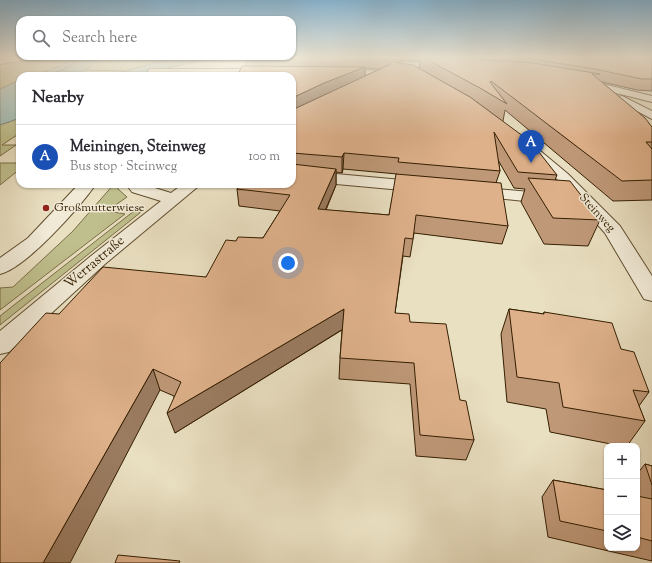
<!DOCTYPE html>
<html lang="en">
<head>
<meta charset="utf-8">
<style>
  :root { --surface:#fff; --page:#f2f2f3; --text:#2b2b33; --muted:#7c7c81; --line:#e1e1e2; --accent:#0f766e }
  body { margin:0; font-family:"Sorts Mill Goudy",serif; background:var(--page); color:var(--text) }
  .controls { position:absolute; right:12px; bottom:12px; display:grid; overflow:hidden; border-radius:8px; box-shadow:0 1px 3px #0004 }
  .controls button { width:36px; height:36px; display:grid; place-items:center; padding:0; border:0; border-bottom:1px solid var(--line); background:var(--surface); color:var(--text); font:20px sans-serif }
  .you { position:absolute; left:288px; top:263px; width:14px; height:14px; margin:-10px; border:3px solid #fff; border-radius:50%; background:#1a73e8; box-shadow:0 0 0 6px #1a73e833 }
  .badge { display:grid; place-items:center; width:26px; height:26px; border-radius:50%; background:var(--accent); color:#fff; font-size:13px; font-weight:700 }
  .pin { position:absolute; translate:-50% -33px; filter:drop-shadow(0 1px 2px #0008) }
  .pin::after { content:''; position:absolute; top:21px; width:14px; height:12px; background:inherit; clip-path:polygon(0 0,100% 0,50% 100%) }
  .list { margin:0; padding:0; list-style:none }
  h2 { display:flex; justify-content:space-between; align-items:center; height:52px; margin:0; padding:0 16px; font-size:17px }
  h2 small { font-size:13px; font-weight:400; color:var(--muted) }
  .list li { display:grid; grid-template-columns:26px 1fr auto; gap:12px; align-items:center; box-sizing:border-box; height:64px; padding:0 16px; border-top:1px solid var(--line) }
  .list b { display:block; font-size:15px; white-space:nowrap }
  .list p { margin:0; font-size:13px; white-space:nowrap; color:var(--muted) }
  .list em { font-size:13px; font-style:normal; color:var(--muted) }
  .icon { flex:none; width:22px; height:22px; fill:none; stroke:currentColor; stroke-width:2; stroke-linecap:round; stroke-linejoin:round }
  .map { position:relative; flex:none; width:652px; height:563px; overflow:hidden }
  .search { position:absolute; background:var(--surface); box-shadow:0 1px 3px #0004; left:16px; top:16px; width:280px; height:44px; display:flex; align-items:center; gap:10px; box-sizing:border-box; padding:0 14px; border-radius:12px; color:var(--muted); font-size:15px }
  .panel { position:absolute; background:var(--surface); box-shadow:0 1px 3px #0004; left:16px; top:72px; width:280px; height:116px; border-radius:12px }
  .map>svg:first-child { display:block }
  .green { fill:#bfbf8d; stroke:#7a6e46 }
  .water { fill:#99bcb9; stroke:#717d6f }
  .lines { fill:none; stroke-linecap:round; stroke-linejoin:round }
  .shore { stroke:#666d5c; stroke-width:1 }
  .minor-casing { stroke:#614e30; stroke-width:2 }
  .major-casing { stroke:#341e00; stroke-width:2 }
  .minor { fill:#f1ead7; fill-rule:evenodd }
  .major { fill:#e9dfc1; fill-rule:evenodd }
  .wall { fill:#bf9878; stroke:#341e00; fill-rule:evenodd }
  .shaded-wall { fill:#9b7c61; stroke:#341e00 }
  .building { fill:#deb18b; stroke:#341e00 }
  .poi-dot { fill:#8f2418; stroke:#f1ead7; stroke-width:1.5 }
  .labels { text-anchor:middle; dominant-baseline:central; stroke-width:3; stroke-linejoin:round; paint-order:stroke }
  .far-poi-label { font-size:12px; fill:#341e00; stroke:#f1ead7; text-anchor:start }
  .far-street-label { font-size:12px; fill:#341e00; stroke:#f1ead7 }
  .street-label { font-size:14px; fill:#341e00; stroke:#f1ead7 }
</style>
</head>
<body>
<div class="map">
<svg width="652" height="563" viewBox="0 0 652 563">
  <rect width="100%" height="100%" fill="#e9dfc1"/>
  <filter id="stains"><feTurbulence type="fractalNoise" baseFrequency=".005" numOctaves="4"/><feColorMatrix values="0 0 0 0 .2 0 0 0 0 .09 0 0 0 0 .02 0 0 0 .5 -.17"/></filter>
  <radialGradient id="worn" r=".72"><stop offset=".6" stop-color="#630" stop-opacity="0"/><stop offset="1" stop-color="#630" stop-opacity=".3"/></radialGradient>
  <path class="green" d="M 46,58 L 76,58 C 59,68 39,76 20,76 L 20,80 L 0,89 L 0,64 Z
    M 103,58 L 173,58 L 125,71 L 83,70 Z
    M 20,118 L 20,133 L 2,145 L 16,145 L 0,156 L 0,125 Z
    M 0,163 L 20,163 L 20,169 L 0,185 Z
    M 114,184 L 118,184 L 118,189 L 127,197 L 107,211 L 125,214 L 0,310 L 0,288 L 13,287 L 73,231 Z
    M 134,211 L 141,212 L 0,325 L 0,316 Z"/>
  <path class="water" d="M 76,58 L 103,58 L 75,76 L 30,76 L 53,69 Z
    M 173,58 L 210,58 L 135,76 L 82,76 L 107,76 Z
    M 20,80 L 20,118 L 0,125 L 0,89 Z"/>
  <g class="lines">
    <path class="shore" d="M 44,76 L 67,68 L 76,62 L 77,58"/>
    <defs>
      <path id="minor" d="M 404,61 L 450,63 L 454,66 L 450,69 L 401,66 L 401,62 Z
        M 151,69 L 268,69 L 272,72 L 268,75 L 148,74 L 148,70 Z
        M 334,69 L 385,71 L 389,74 L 385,77 L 331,74 L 331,70 Z
        M 579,78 L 652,96 L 652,102 L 576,83 L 574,81 Z
        M 622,96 L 652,111 L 652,119 L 618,101 L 617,99 L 618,97 Z
        M 527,143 L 532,144 L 568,174 L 620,226 L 652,276 L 652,301 L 644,299 L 605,233 L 558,180 L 522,150 L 520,147 L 522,144 Z
        M 292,170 L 424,182 L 430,184 L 432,187 L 430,190 L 424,192 L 292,180 Z
        M 79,184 L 96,184 C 80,207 26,268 0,274 L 0,258 L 28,238 Z
        M 126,184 L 142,184 L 171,193 L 183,184 L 201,184 L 105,264 L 9,352 L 0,354 L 0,331 L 91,256 L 161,201 L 132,192 Z
        M 474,187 L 553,194 L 559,195 L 561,199 L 559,203 L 553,204 L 468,195 L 466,192 L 468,189 Z"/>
      <path id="major" d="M 11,58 L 31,58 L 27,60 L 0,64 L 0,60 Z"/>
    </defs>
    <use href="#minor" class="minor-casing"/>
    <use href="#major" class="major-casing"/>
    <use href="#minor" class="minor"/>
    <use href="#major" class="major"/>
  </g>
  <path class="wall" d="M 246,58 L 652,58 L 652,91 L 637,90 L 602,82 L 652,127 L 652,200 L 613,201 L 505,110 L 503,121 L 557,175 L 555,180 L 600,220 L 588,246 L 544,244 L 521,202 L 525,189 L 514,188 L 498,160 L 500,171 L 496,183 L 508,226 L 502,244 L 414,233 L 410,257 L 403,256 L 395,313 L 410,322 L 460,400 L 474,440 L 466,460 L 416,456 L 410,384 L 339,379 L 340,358 L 342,330 L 175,433 L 174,396 L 160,390 L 59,314 L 206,277 L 236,241 L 263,238 L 280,211 L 239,206 L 237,189 L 292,184 L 292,76 L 246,66 ZM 401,61 L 420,61 L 419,68 L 400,63 ZM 365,68 L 380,69 L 365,76 ZM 343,169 L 397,174 L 389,215 L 326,210 L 336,185 L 336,172 L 342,173 Z
    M 509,309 L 544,314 L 544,312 L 621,349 L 649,392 L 639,406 L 645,421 L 627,446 L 621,446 L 550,432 L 546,409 L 507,402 L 501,334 Z
    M 645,464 L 652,466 L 652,561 L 548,537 L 542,497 L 553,480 L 607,490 L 607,548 L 637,548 L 637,474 Z"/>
  <path class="shaded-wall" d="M 393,58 L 401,58 L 400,65 L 393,66 Z
    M 365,67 L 365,77 L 292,111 L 292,98 L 324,83 Z
    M 344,153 L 343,169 L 342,173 L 342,157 Z
    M 336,169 L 336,185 L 318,227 L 318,209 Z
    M 344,309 L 343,329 L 175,433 L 167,413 Z
    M 153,369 L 160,390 L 70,563 L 43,563 Z"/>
  <path class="building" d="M 367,58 L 394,58 L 394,62 L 413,65 L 470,97 L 531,142 L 557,175 L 518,172 L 494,132 L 500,171 L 398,162 L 399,158 L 344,153 L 342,157 L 292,153 L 292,110 L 391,64 L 386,59 Z
    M 424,58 L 450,58 L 533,63 L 600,74 L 592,74 L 645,118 L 652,127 L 652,142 L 646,142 L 652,149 L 652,180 L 622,181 L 491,81 L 490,82 L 507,104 L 480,88 Z
    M 522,58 L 652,58 L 652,79 L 642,79 L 595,69 L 532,59 Z
    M 242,66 L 365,67 L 324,83 L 292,98 L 292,76 L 237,76 Z
    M 292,164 L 336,169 L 318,209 L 389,215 L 396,174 L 501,183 L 508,226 L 416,215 L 413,239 L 405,238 L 395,313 L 409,314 L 410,322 L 446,324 L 460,400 L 466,401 L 474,440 L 420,435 L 414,363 L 340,358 L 344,309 L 167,413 L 181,382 L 153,369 L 43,563 L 0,563 L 0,363 L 46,313 L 59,314 L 103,267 L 206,277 L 226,240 L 236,241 L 238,237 L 263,238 L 290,195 L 237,189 L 241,184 L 292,184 Z
    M 528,178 L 570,181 L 600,220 L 553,218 Z
    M 509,309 L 544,314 L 544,312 L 612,323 L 621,349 L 634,352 L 649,392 L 633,390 L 645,421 L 563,407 L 559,383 L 517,377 Z
    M 645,464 L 652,466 L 652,485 Z
    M 553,480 L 607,490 L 607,531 L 560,521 Z
    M 637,496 L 652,499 L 652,541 L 637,537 Z
    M 118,555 L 180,561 L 179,563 L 115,563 Z"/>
  <linearGradient id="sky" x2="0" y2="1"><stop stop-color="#88b7d5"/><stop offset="0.42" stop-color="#f5f1e3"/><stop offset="1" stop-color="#f5f1e3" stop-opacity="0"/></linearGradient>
  <rect width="652" height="137" fill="url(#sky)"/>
  <circle class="poi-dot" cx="46" cy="208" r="4"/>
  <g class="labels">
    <g class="far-poi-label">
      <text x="54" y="208">Großmutterwiese</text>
    </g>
    <g class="far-street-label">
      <text transform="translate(597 213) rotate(48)">Steinweg</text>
    </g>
    <g class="street-label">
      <text transform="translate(95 263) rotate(-40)">Werrastraße</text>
    </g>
  </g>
  <rect width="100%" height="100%" filter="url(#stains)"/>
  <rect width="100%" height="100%" fill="url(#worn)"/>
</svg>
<div class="controls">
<button>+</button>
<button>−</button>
<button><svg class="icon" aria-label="layers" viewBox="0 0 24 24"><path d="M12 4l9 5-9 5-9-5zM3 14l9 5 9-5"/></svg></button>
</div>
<div class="you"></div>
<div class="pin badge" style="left:531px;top:163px;background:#1a4fb4">A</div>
<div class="search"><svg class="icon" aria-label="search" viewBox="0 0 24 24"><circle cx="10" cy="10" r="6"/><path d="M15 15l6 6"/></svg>Search here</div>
<section class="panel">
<h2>Nearby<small></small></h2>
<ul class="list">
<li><span class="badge" style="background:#1a4fb4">A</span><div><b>Meiningen, Steinweg</b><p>Bus stop · Steinweg</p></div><em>100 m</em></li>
</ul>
</section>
</div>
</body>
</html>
